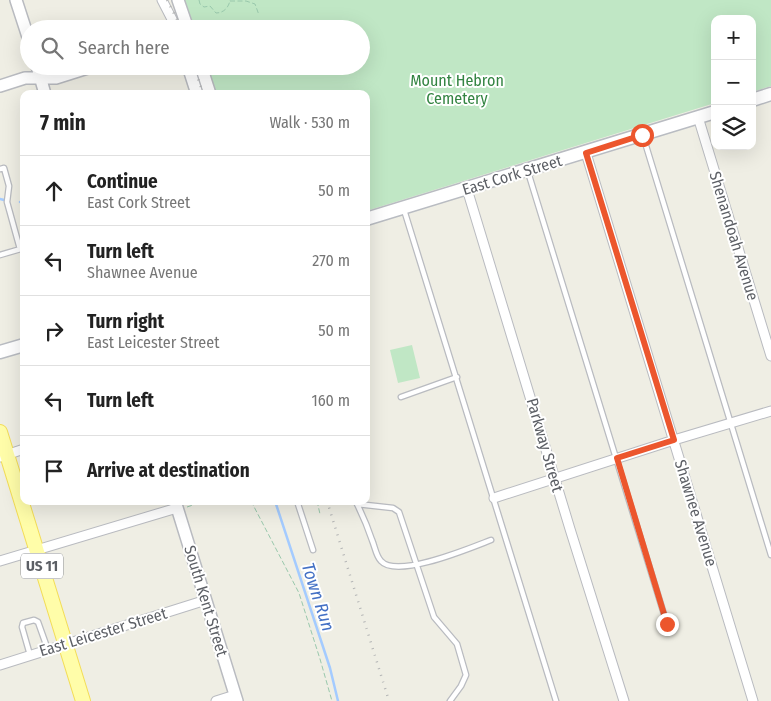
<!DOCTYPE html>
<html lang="en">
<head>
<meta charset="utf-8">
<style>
  :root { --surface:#fff; --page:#f6f6f6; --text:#222; --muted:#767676; --line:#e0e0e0 }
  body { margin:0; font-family:"Fira Sans Condensed",sans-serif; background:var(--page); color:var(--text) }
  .controls { position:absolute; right:15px; top:15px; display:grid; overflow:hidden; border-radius:10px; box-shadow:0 5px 20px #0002 }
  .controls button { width:45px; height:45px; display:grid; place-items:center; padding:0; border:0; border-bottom:1px solid var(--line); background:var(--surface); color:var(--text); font:25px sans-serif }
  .stop { position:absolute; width:15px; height:15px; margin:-11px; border:4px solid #ec562d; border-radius:50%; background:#fff }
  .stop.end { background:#ec562d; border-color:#fff; box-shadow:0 1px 5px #0008 }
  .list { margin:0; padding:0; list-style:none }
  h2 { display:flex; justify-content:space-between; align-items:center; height:65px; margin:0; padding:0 20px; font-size:21px }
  h2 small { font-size:16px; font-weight:400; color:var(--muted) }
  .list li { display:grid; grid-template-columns:32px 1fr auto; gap:15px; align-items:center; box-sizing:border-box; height:70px; padding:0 20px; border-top:1px solid var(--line) }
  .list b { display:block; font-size:19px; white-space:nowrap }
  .list p { margin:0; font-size:16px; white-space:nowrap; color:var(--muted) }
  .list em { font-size:16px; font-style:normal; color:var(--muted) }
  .icon { flex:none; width:28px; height:28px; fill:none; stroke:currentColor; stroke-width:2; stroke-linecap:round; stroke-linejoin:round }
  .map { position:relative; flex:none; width:771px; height:701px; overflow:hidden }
  .search { position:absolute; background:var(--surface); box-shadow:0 5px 20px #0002; left:20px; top:20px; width:350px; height:55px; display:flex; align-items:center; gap:12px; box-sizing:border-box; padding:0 18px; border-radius:28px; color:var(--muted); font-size:19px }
  .panel { position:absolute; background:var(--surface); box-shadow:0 5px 20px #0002; left:20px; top:90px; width:350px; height:415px; border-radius:10px }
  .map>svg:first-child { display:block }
  .green { fill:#c0e7c5 }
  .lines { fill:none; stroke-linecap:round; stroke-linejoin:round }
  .stream { stroke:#a4cbff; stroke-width:2.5 }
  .service-casing { stroke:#b9bbc0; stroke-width:7 }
  .minor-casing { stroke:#b9bbc0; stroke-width:11 }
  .tertiary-casing { stroke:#b9bbc0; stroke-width:14 }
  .secondary-casing { stroke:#b9bcc2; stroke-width:15 }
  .primary-casing { stroke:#f3dd58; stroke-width:16 }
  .path { stroke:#99c8ac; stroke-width:1; stroke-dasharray:5 2.5; stroke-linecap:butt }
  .service { stroke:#fff; stroke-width:4.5 }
  .minor { stroke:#fff; stroke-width:9 }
  .tertiary { stroke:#fff; stroke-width:11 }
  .secondary { stroke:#fff; stroke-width:12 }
  .primary { stroke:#fffda9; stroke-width:14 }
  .rail { stroke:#b5b6b6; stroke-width:2.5; stroke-dasharray:1 6; stroke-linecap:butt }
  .route { stroke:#ec562d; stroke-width:6 }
  .labels { text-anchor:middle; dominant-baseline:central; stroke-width:4; stroke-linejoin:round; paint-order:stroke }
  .shield { fill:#fff; stroke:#8d8f93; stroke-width:1 }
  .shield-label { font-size:15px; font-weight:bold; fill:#5c5f65 }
  .park-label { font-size:16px; fill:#338442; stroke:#fff }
  .street-label { font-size:16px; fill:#5c5f65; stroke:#fff }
  .water-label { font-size:18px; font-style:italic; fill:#4471c5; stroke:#fff }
</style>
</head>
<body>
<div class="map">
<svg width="771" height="701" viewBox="0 0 771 701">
  <rect width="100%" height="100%" fill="#efeee4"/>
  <path class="green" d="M 184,0 L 771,0 L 771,86 L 752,92 L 752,19 L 715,19 L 715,103 L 366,211 L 366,94 L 215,94 L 206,66 L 361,66 L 361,29 L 194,29 Z
    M 412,345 L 420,378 L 398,383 L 390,350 Z"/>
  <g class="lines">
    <path class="stream" d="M 0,199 L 4,200
      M 20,202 L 24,204
      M 275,501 L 330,668 L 338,701"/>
    <defs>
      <path id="service" d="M 123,26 L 123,29
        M 643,136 L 771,555
        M 0,169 L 4,168 L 9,186 L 7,202 L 20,249
        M 528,172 L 667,624
        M 405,208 L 405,213 L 556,701
        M 0,255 L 24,248
        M 401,397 L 457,377
        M 297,501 L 313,550
        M 356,501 L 357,504 L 393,508 L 399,512 L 434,617 L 457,644 L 466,675 L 461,686 L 450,701
        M 357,504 C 363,516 368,528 372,540 C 375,547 376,556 381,561 C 397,579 470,548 491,540
        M 30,655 L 22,627 L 23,623 L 34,620 L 38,622 L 48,650"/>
      <path id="minor" d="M 162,0 L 177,29
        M 698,117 L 771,356
        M 586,153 L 753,701
        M 467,189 L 570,529 L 624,701
        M 0,457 L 24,449
        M 494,498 L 674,440 L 771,411
        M 0,561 L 177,508
        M 0,665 L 206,600
        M 216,701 L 235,695"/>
      <path id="tertiary" d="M 16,0 L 29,40
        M 178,0 L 188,29
        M 37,66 L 45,94
        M 188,66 L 197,94
        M 201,66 L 210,94
        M 0,86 L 25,78 L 56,78 L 94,66
        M 175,501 L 237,701"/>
      <path id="secondary" d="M 752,100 L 771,94
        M 366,219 L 715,112
        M 0,352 L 24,345"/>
      <path id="primary" d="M 0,432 L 83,701"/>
    </defs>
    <use href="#service" class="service-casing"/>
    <use href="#minor" class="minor-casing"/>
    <use href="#tertiary" class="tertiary-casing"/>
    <use href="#secondary" class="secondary-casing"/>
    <use href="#primary" class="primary-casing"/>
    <path class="path" d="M 199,0 L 200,4 L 204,7 L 210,6 L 216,13 C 224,13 229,7 230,0
      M 230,1 L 246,1 L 255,4 L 259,15
      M 251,501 L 299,593 L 320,659 L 332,701
      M 317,501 L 320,514
      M 187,507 L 205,501"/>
    <use href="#service" class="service"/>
    <use href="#minor" class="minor"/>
    <use href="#tertiary" class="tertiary"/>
    <use href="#secondary" class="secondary"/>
    <use href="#primary" class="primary"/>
    <path class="rail" d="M 167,0 L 182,29
      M 194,66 L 203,94
      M 327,501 L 389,701"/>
  </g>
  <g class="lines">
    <path class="route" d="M 642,135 L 586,153 L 674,440 L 617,458 L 667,624"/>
  </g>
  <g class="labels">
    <rect class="shield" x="21" y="553.5" width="42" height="25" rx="4"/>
    <g class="shield-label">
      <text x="42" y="566">US 11</text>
    </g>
    <g class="park-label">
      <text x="457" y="80">Mount Hebron<tspan x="457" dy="18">Cemetery</tspan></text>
    </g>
    <g class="street-label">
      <text transform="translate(512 175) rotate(-17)">East Cork Street</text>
      <text transform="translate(734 236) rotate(73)">Shenandoah Avenue</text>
      <text transform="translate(545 445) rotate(74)">Parkway Street</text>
      <text transform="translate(696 513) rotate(73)">Shawnee Avenue</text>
      <text transform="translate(206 601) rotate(73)">South Kent Street</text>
      <text transform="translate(103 632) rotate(-17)">East Leicester Street</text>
    </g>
    <g class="water-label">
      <text transform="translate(318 597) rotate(72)">Town Run</text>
    </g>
  </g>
</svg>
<div class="controls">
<button>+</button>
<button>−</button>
<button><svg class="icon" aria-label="layers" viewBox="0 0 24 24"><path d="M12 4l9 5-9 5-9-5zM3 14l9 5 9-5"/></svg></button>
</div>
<div class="stop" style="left:642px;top:135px"></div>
<div class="stop end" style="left:667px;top:624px"></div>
<div class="search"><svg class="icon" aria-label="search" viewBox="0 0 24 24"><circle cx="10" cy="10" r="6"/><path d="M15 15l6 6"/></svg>Search here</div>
<section class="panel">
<h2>7 min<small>Walk · 530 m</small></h2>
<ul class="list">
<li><svg class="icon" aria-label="ahead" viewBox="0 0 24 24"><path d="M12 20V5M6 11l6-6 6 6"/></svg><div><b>Continue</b><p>East Cork Street</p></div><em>50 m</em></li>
<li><svg class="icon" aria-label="left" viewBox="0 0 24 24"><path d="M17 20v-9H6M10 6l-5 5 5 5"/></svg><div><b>Turn left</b><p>Shawnee Avenue</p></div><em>270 m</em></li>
<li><svg class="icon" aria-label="right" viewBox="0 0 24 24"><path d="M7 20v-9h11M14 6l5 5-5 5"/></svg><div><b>Turn right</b><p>East Leicester Street</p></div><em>50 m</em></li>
<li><svg class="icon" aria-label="left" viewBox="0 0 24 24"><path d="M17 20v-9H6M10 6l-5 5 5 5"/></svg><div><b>Turn left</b></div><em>160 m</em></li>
<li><svg class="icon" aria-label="arrive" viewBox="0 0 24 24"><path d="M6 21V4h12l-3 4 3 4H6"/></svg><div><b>Arrive at destination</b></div></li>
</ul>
</section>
</div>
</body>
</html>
